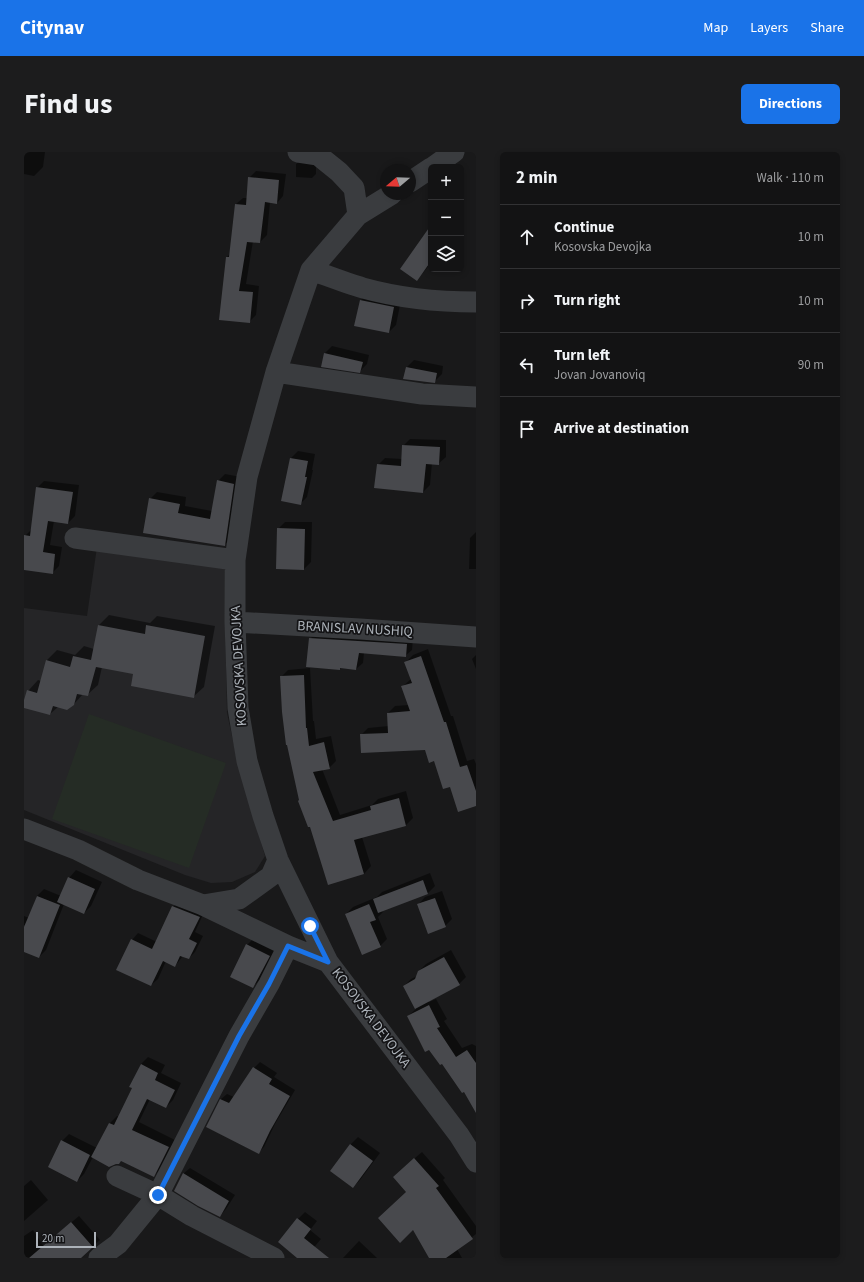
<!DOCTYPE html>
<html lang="en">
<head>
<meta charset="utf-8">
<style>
  :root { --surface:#131314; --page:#1c1c1d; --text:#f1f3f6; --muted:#9d9ea0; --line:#323234; --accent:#1a73e8 }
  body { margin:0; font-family:"Source Sans 3",sans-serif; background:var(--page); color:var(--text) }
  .controls { position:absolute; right:12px; top:12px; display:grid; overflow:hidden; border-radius:6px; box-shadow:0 2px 6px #0003 }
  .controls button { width:36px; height:36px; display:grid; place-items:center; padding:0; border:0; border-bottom:1px solid var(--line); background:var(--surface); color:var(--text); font:20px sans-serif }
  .compass { position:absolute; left:356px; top:12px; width:36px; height:36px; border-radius:50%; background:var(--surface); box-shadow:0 2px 6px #0003; rotate:251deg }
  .scale { position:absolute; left:12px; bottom:10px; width:60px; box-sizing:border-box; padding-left:4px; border:2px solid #acb2b9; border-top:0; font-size:11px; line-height:14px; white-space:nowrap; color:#acb2b9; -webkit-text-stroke:3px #141416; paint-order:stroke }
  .stop { position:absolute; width:12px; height:12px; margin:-9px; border:3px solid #1a73e8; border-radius:50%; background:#fff }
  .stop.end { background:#1a73e8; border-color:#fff; box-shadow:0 1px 4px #0008 }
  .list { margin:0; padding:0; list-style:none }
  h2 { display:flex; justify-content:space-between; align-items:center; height:52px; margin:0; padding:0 16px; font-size:17px }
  h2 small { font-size:13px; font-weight:400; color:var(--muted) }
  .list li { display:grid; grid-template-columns:26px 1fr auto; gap:12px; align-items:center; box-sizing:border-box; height:64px; padding:0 16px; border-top:1px solid var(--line) }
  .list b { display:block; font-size:15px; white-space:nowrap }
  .list p { margin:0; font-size:13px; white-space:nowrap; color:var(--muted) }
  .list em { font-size:13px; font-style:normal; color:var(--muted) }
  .icon { flex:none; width:22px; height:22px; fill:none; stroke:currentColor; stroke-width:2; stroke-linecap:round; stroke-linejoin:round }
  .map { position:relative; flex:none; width:452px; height:1106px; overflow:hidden; border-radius:6px }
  header { display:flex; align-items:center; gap:24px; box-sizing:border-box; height:56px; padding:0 20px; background:var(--accent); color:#fff }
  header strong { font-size:19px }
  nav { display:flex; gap:22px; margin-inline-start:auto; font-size:14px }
  .intro { display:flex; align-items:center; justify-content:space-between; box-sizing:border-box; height:96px; padding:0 24px }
  h1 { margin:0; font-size:28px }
  .button { padding:10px 18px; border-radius:6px; background:var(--accent); color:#fff; font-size:14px; font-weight:700 }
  main { display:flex; gap:24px; padding:0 24px }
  aside { flex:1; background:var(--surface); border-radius:6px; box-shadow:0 2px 6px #0003 }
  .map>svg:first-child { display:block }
  .built { fill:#252527 }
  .grass { fill:#252c25 }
  .shadow { fill:#0007 }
  .building { fill:#48494d }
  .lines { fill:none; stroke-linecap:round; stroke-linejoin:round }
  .minor { stroke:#3a3c3f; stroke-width:21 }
  .route { stroke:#1a73e8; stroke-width:5 }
  .labels { text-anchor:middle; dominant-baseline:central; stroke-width:3.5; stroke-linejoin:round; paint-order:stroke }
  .street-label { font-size:14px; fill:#acb2b9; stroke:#141416 }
</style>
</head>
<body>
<header>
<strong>Citynav</strong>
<nav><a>Map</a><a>Layers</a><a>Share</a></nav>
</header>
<div class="intro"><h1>Find us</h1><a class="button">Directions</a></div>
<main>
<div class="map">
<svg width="452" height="1106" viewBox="0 0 452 1106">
  <rect width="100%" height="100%" fill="#19191a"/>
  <path class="built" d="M 74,388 L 200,414 L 203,561 L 213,607 L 241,704 L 231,720 L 208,730 L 187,731 L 161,723 L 0,658 L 0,456 L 63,464 Z"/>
  <path class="grass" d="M 65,562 L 202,611 L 165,716 L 28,667 Z"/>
  <path class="shadow" d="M 0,0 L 21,0 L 19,15 L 10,24 L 0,22 Z
    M 276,9 L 292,12 L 292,22 L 288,26 L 272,25 L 272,12 Z
    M 232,19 L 262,22 L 259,44 L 253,51 L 246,50 L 243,83 L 236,90 L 229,89 L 222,132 L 235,134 L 232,163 L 225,170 L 203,105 L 207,101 L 212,52 L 219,46 L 223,46 L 225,26 Z
    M 407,78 L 407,111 L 393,128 Z
    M 344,141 L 377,148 L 372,173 L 365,180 L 331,173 L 337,148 Z
    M 308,194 L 345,203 L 343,212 L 336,219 L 301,201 Z
    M 390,208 L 419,214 L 418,222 L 410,230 L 383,215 Z
    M 386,287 L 422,288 L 422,305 L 414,312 L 408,311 L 406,333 L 399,340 L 354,313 L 361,306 L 378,307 L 379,294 Z
    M 274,299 L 291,302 L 288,318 L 289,318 L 283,345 L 276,352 L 267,306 Z
    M 201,322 L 217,325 L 208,386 L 200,393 L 126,347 L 133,340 L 162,345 L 161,354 L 188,359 L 194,329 Z
    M 20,329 L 55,333 L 51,364 L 44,371 L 30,369 L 26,393 L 38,395 L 35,414 L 28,421 L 0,417 L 1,384 L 8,377 L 13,336 Z
    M 261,370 L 288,370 L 287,410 L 280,417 L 254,377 Z
    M 452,380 L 452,417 L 445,417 L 446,386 Z
    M 85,463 L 126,471 L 133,464 L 191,474 L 180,535 L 169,545 L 111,521 L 78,515 L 74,533 L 63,543 L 59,542 L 50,552 L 34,555 L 26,562 L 0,555 L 4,539 L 14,528 L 17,529 L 23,508 L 33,498 L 51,503 L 60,494 L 70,497 L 75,473 Z
    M 293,480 L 389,486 L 388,498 L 381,504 L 340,501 L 339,511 L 332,517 L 317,516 L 315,517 L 286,487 Z
    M 404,497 L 427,564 L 429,564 L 443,609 L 450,607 L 452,612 L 452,653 L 426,633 L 411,608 L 402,597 L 337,583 L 344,576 L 365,574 L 364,561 L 371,554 L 385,553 L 378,535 L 387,527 L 382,510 L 389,503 Z
    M 452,503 L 452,517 L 448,507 Z
    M 286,516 L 289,569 L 290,569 L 292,587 L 307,584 L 312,609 L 305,616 L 298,617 L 316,663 L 348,653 L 354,647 L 382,639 L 389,666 L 382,673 L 338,685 L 347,714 L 340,722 L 287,673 L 276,648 L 257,525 L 264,518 Z
    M 52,718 L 78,730 L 67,754 L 60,761 L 40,752 L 22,798 L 15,805 L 0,799 L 0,775 L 5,777 L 5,775 L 0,773 L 0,764 L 5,766 L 13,744 L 20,737 L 37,744 L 45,726 Z
    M 406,721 L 411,734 L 404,741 L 358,759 L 359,760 L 354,765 L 363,787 L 356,794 L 322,762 L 329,755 L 353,745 L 358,740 Z
    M 418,739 L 428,767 L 421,774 L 394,753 L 401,745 Z
    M 156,748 L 181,758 L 171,780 L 179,784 L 171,800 L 165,806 L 159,804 L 151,814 L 142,809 L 134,827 L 127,833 L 108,788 L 114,781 L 133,790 L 149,755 Z
    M 230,786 L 252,796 L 236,828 L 228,835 L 223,793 Z
    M 427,798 L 442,825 L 435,832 L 404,849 L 405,850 L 412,847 L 423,867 L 420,869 L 438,896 L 448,892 L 452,894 L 452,959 L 440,938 L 384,864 L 392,857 L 380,834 L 387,827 L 393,824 L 395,819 L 402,812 Z
    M 124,905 L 141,913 L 137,921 L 157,931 L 149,948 L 142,955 L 126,947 L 115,970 L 151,988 L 137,1016 L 130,1024 L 98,1008 L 69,1005 L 60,1022 L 53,1029 L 38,989 L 45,982 L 73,996 L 86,971 L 93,964 L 95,965 L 109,936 L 117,912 Z
    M 236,910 L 253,921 L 250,925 L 271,938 L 251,972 L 240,995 L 234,1001 L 183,975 L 197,947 L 203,942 L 210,945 L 230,916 Z
    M 334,985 L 356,1001 L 336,1028 L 329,1035 L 307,1019 L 327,992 Z
    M 398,1000 L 421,1026 L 419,1028 L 452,1074 L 452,1082 L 433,1097 L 438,1106 L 406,1106 L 383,1040 L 377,1018 Z
    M 166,1016 L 211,1043 L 202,1057 L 196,1064 L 159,1022 Z
    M 7,1028 L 24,1048 L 0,1069 L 0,1034 Z
    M 281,1060 L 293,1069 L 286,1078 L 297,1087 L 281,1106 L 275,1106 L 274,1067 Z
    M 55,1064 L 76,1088 L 55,1106 L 37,1106 L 31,1084 Z
    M 9,1078 L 20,1095 L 9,1106 L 0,1106 L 0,1084 Z
    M 335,1089 L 353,1106 L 319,1106 Z"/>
  <path class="building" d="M 224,25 L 255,28 L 253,52 L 241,50 L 236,91 L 223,90 L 215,139 L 229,140 L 226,171 L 195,168 L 202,105 L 205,105 L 211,52 L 222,53 Z
    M 407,73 L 407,109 L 393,129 L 376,117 Z
    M 336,148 L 370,155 L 365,181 L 330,174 Z
    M 300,201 L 339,210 L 336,221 L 297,215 Z
    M 382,215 L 413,221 L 411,231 L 379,227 Z
    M 378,293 L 416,295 L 415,313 L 402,312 L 399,341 L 350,336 L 353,312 L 377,314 Z
    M 266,306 L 284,309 L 281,325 L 283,325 L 277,353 L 257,349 Z
    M 193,328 L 210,332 L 201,394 L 119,381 L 125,346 L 156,352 L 154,361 L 186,367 Z
    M 12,335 L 49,340 L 44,372 L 24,369 L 19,400 L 31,402 L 29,422 L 0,418 L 0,383 L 6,384 Z
    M 253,376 L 281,377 L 280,418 L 252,417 Z
    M 74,473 L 121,482 L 122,473 L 181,484 L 170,546 L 107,534 L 109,522 L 72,515 L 64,544 L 53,542 L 50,553 L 43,558 L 29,554 L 26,563 L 0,556 L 0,548 L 3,538 L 13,541 L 22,508 L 46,515 L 49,504 L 67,508 Z
    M 285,486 L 383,492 L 382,505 L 335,501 L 332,518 L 316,516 L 316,518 L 282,515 Z
    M 397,504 L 420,570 L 422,570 L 436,615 L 443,613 L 452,639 L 452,654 L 434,660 L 426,635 L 419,637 L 410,609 L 405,611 L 401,598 L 337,601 L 336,582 L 364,581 L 363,561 L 386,559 L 377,534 L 388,531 L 380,510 Z
    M 280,523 L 282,576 L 283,576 L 285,594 L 300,590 L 306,617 L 289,620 L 309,669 L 347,658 L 346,654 L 375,646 L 382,674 L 330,688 L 340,722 L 304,733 L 286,675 L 284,675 L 274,649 L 275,648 L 263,593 L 262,593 L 258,560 L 256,524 Z
    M 44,725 L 71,737 L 60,762 L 33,750 Z
    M 399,728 L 404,742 L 354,761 L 349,747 Z
    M 13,744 L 36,753 L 15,806 L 0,800 L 0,775 Z
    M 411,746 L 422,775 L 404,782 L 393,752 Z
    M 345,752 L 352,768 L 346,770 L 357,795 L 338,803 L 321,762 Z
    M 148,754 L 176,765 L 165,787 L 173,791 L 165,807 L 156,804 L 151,815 L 139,809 L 127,834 L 92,818 L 107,787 L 128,797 Z
    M 222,792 L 246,804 L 229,836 L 206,825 Z
    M 420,805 L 436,833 L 391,857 L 379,834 L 391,827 L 394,819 Z
    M 405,853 L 416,875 L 413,876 L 432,905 L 443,898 L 452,911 L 452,961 L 440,940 L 438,941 L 418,912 L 416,913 L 405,898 L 401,900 L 383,864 Z
    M 117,912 L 134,921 L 131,928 L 151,938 L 142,956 L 123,947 L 108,978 L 145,995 L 130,1025 L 97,1009 L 95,1012 L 92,1012 L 85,1015 L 67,1005 L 85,971 L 90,973 L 108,936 L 105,935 Z
    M 229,915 L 248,927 L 245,932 L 266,944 L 246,979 L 235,1002 L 182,975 L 196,947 L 205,951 Z
    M 37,988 L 66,1003 L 53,1030 L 24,1015 Z
    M 326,992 L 349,1009 L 329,1036 L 306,1019 Z
    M 390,1006 L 415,1034 L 412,1036 L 449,1087 L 422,1106 L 405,1106 L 389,1078 L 376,1091 L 354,1066 L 382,1040 L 369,1025 Z
    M 159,1021 L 205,1049 L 196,1065 L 174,1054 L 150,1039 Z
    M 273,1066 L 287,1077 L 280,1086 L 305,1106 L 273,1106 L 254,1090 Z
    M 47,1070 L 69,1095 L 57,1106 L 5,1106 Z"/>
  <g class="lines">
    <path class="minor" d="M 274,0 L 294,3 L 315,20 L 330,36 L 334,63
      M 409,15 L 430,0
      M 386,30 L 407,16
      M 368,42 L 334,63 L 287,118 L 252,220 L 223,325 L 211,408 L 211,470 L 214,556 L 223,609 L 239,664 L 254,708 L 304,810 L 435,983 L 452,1010
      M 287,118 C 304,124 322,131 339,136 C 375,146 415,150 452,150
      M 252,220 L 398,242 L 452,245
      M 51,386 L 211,408
      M 211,470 L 336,477 L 452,485
      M 0,677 L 54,698 L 114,728 L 179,753 L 264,794 L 304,810
      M 179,753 L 215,747 L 247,724 L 254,708
      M 93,1024 L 134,1043 L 168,1064 L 250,1106
      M 75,1106 L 94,1092 L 134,1043 L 215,884 L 245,832 L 264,794"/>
  </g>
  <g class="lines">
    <path class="route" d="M 134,1043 L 215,884 L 245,832 L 264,794 L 304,810 L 286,774"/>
  </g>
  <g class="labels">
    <g class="street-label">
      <text transform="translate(331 477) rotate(3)">BRANISLAV NUSHIQ</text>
      <text transform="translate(215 514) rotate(-93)">KOSOVSKA DEVOJKA</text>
      <text transform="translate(347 866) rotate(53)">KOSOVSKA DEVOJKA</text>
    </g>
  </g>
</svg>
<div class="controls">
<button>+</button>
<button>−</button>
<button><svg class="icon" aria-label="layers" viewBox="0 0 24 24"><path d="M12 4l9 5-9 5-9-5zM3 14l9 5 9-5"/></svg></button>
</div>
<svg class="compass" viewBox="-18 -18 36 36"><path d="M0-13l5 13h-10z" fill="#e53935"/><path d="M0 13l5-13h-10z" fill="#9d9ea0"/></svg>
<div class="scale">20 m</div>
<div class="stop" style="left:286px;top:774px"></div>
<div class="stop end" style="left:134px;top:1043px"></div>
</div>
<aside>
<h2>2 min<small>Walk · 110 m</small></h2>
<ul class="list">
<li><svg class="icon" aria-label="ahead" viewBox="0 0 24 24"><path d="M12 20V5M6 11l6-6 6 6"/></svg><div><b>Continue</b><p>Kosovska Devojka</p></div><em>10 m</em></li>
<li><svg class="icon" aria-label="right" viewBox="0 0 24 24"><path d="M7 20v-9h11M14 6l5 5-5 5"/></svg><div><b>Turn right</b></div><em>10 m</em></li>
<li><svg class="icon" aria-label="left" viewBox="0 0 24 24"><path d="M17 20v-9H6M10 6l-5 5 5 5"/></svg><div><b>Turn left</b><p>Jovan Jovanoviq</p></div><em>90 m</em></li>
<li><svg class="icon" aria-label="arrive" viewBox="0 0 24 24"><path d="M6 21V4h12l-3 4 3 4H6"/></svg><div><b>Arrive at destination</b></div></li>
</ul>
</aside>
</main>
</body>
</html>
